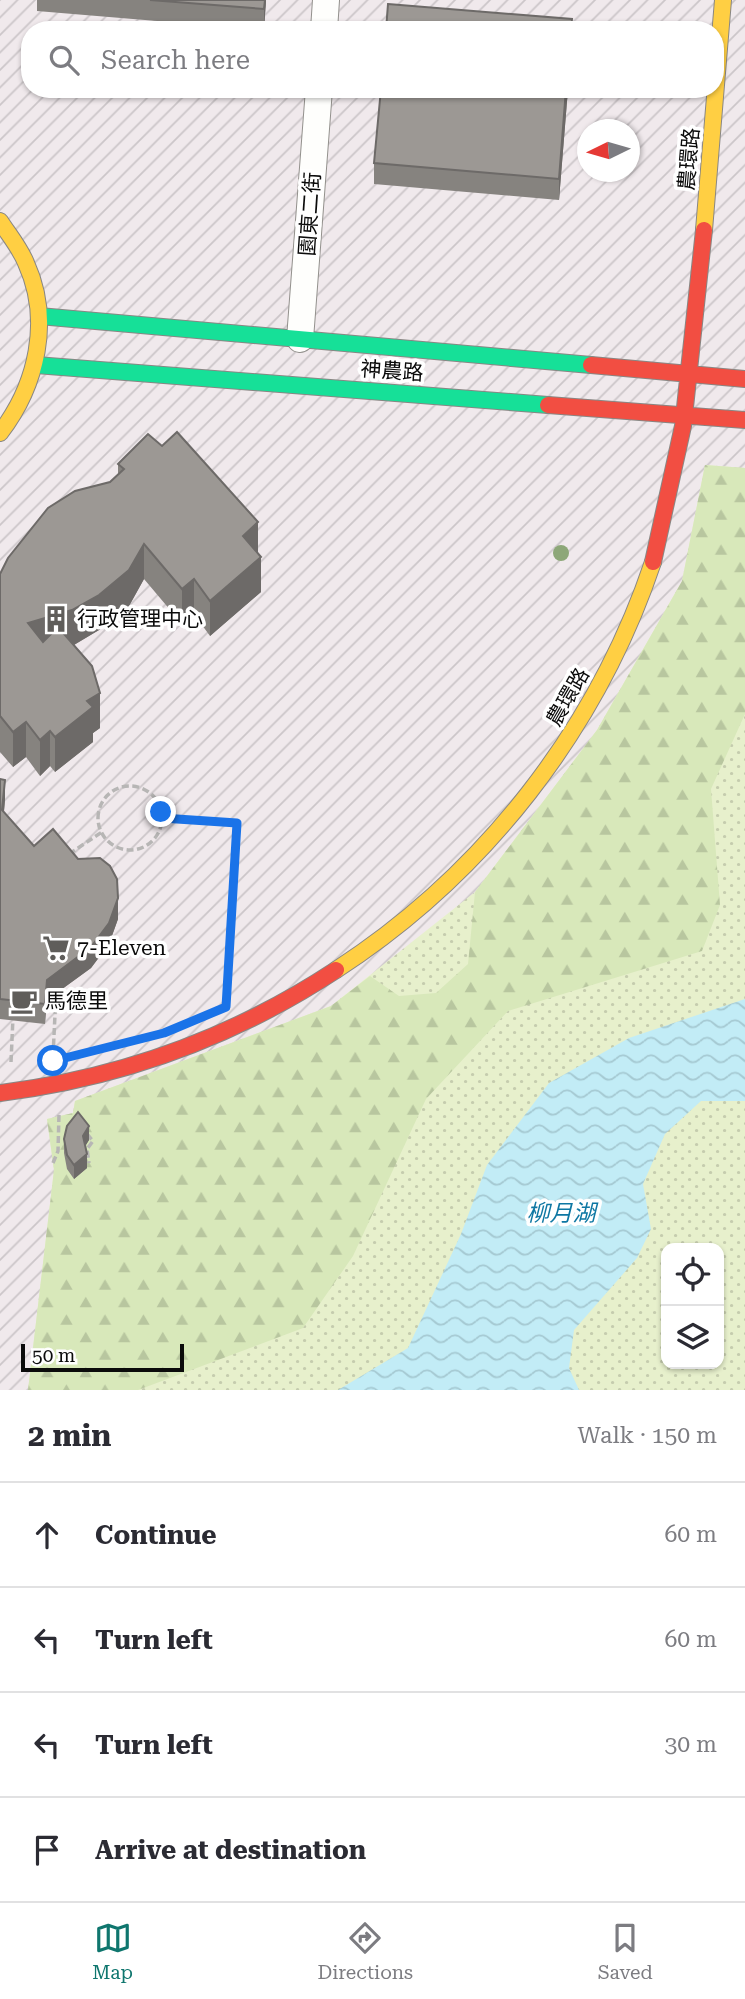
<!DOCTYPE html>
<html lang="en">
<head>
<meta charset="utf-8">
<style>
  :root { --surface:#fff; --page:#f2f2f3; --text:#2b2b33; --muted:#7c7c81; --line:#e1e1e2; --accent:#0f766e }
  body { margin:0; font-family:"Roboto Serif","Noto Sans TC",serif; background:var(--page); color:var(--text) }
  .controls { position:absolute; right:21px; bottom:21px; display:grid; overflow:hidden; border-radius:14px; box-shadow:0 2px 5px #0004 }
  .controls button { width:63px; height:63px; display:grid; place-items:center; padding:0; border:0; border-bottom:2px solid var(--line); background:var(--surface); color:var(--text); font:35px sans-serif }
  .compass { position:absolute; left:577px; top:119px; width:63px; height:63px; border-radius:50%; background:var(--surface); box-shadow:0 2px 5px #0004; rotate:265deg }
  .scale { position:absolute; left:21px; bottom:18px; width:163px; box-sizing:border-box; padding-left:7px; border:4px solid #0b0b0b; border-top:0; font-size:19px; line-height:24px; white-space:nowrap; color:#0b0b0b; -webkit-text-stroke:5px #fff; paint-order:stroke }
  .stop { position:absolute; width:21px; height:21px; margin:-16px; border:5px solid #1a73e8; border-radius:50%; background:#fff }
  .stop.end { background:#1a73e8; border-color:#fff; box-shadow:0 2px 7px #0008 }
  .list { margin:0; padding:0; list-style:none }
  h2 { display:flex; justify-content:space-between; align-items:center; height:91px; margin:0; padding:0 28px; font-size:30px }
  h2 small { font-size:23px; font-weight:400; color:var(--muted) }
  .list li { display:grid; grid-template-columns:46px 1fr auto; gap:21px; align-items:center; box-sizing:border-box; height:105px; padding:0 28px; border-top:2px solid var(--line) }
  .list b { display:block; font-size:26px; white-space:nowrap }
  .list em { font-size:23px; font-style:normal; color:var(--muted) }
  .icon { flex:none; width:38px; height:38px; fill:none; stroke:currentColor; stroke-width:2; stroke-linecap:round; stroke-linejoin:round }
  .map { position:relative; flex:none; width:745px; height:1390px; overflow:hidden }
  .search { position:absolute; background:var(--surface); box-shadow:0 2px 5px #0004; left:21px; right:21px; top:21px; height:77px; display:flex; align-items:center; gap:18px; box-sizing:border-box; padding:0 24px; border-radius:28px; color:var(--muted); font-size:26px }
  .sheet { height:511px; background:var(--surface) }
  nav { display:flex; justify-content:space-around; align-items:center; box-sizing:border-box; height:98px; border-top:2px solid var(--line); background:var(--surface); font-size:19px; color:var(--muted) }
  nav a { display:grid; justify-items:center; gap:4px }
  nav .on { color:var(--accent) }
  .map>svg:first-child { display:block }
  .industrial { fill:url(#industrial-furrows); fill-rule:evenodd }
  .green { fill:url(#green-dots); fill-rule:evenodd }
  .forest { fill:url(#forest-firs) }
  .water { fill:url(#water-waves) }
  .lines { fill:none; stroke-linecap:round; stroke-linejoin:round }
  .street-casing { stroke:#93918d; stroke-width:28 }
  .fast-casing { stroke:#898784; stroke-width:18 }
  .slow-casing { stroke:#898784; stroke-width:18 }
  .jam-casing { stroke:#898784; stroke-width:18 }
  .path { stroke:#b7b6b5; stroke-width:3.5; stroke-dasharray:7 3.5; stroke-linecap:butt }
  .street { stroke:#fefefc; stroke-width:26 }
  .fast { stroke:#16e098; stroke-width:16 }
  .slow { stroke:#ffcf43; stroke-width:16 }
  .jam { stroke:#f24e42; stroke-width:16 }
  .tree { fill:#8da778 }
  .wall { fill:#86837f }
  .shaded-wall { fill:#6d6a68 }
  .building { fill:#9c9894; stroke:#6d6a68; stroke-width:2 }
  .route { stroke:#1a73e8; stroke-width:9 }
  .labels { text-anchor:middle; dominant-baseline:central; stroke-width:7; stroke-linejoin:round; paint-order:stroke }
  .street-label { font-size:21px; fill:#0b0b0b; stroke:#fff }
  .poi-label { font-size:21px; fill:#0b0b0b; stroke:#fff; text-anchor:start }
  .water-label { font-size:23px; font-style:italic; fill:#0e77a3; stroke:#fff }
</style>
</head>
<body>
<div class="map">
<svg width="745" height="1390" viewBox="0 0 745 1390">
  <defs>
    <pattern id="industrial-furrows" width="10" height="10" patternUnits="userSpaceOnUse" patternTransform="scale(1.75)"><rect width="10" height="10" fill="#f0e9ec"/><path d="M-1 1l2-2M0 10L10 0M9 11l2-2" fill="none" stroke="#ccc6c9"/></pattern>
    <pattern id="green-dots" width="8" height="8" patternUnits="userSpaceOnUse" patternTransform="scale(1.75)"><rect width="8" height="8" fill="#e7f0cc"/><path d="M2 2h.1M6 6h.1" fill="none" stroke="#c5ccae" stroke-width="1.8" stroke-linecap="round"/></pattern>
    <pattern id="forest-firs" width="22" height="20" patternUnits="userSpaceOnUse" patternTransform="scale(1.75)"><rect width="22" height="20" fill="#d8e8ba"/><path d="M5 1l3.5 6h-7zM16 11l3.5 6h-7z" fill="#b8c69f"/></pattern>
    <pattern id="water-waves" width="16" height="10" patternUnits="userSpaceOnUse" patternTransform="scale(1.75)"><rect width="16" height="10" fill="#c2ecf6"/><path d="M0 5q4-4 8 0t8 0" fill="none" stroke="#a5c9d2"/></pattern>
  </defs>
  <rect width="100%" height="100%" fill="#faf6ee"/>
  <path class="industrial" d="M 0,0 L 745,0 L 745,1390 L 0,1390 ZM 30,30 L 715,30 L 715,89 L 30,89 ZM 588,130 L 630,130 L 630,172 L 588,172 ZM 666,1248 L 719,1248 L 719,1364 L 666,1364 Z"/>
  <path class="green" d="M 705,465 L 745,468 L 745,1390 L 28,1390 L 54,1170 L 47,1119 L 73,1113 L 75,1101 L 331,1006 L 475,892 L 597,730 L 682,581 ZM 666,1248 L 719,1248 L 719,1364 L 666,1364 Z"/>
  <path class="forest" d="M 705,465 L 745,468 L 745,714 L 711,789 L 720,905 L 702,951 L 508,1011 L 426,1099 L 353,1256 L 303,1328 L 138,1390 L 28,1390 L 54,1170 L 47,1119 L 73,1113 L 75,1101 L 331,1006 L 370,976 L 399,996 L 436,993 L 468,964 L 475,892 L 597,730 L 682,581 Z"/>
  <path class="water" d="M 745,999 L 745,1101 L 701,1101 L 665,1134 L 643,1184 L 651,1229 L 637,1258 L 574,1330 L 569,1368 L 579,1390 L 338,1390 L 408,1348 L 461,1234 L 487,1165 L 549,1083 L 629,1038 Z"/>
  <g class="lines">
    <defs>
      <path id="street" d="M 324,30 L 326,0
        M 300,339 L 319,89"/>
      <path id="fast" d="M 39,316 L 591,365
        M 36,365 L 548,405"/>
      <path id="slow" d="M 0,221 C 9,235 20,248 26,263 C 52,320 37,385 0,433
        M 704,230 L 723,0
        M 336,970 C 484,874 597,729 653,562"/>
      <path id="jam" d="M 591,365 L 745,379
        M 548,405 L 745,420
        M 653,562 L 683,426 L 704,230
        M 0,1093 C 121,1078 234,1037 336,970"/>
    </defs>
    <use href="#street" class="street-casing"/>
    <use href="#fast" class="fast-casing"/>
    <use href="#slow" class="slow-casing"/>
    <use href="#jam" class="jam-casing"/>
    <path class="path" d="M98 818a32 32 0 1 1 64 0a32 32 0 1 1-64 0Z
      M 162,818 L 237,823 L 226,998
      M 69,854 L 102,832
      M 53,1056 L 56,994
      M 11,1062 L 13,1017
      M 87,1134 L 93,1141 L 87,1149 L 89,1163
      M 53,1163 L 58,1151 L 59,1114"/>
    <use href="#street" class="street"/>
    <use href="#fast" class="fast"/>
    <use href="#slow" class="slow"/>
    <use href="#jam" class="jam"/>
  </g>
  <circle class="tree" cx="561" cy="553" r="8"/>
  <path class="wall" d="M 37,0 L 266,0 L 264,30 L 37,11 Z
    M 568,89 L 559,200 L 374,184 L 374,163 Z
    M 118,464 L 258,553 L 261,592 L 210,636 L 194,614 L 182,624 L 144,579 L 129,606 L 99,630 L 74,645 L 100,728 L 93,733 L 93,742 L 55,772 L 50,766 L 40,776 L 26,757 L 13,767 L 0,752 L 0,574 L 110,482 L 118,475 Z
    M 0,779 L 5,800 L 4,812 L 34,846 L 118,919 L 109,944 L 91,968 L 47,1000 L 45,1024 L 0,1019 Z
    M 64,1139 L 89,1140 L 85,1146 L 87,1168 L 74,1179 L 67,1169 L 64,1153 Z"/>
  <path class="shaded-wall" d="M 265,0 L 266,0 L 264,30 L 264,9 Z
    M 566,89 L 568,89 L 559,200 L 559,179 Z
    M 258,522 L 258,557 L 243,536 Z
    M 144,544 L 144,579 L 129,606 L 99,630 L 72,646 L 28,659 L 28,623 Z
    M 261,557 L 261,592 L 210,636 L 210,601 Z
    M 194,579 L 194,614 L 182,624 L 182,589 Z
    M 100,693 L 100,728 L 93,733 L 93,742 L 55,772 L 55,737 L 87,701 Z
    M 26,722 L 26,757 L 13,767 L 13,732 Z
    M 50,731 L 50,766 L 40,776 L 40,740 Z
    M 5,780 L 5,800 L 2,830 L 2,810 Z
    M 118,898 L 118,919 L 109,944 L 91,968 L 47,1000 L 45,1024 L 47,980 Z
    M 89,1126 L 89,1140 L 83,1150 L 83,1136 Z
    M 87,1154 L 87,1168 L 74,1179 L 74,1165 Z"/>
  <path class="building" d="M 150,0 L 265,0 L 264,9 Z
    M 388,4 L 572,19 L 571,30 L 386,30 Z
    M 381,89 L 566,89 L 559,179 L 374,163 Z
    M 177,432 L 258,522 L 243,536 L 261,557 L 210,601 L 194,579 L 182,589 L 144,544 L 129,570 L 99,595 L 72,610 L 28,623 L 43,642 L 58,627 L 92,666 L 100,693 L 87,701 L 93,707 L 55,737 L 50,731 L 40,740 L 26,722 L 13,732 L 0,716 L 0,574 L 8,558 L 48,508 L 75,491 L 110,482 L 124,469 L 118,464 L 148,434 L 162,446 Z
    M 0,779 L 5,780 L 2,810 L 34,846 L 53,829 L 78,859 L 100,858 L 110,866 L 117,879 L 118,898 L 109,923 L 91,947 L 47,980 L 45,1004 L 0,999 Z
    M 78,1112 L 89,1126 L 83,1136 L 87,1154 L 74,1165 L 67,1155 L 64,1139 L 67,1126 Z"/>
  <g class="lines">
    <path class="route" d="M 53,1061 L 164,1033 L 226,1007 L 237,823 L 162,818 L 161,812"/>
  </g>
  <defs>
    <symbol id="building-bare" viewBox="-9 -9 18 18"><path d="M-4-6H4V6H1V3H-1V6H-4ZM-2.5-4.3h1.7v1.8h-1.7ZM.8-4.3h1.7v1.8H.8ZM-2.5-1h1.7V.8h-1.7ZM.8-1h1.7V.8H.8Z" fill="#5f5d5a" stroke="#fff" stroke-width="2.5" paint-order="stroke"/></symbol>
    <symbol id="supermarket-bare" viewBox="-9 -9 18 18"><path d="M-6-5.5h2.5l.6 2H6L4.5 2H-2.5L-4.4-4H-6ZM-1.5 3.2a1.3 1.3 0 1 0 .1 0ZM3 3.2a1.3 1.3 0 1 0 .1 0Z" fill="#5f5d5a" stroke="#fff" stroke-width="2.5" paint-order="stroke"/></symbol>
    <symbol id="cafe-bare" viewBox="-9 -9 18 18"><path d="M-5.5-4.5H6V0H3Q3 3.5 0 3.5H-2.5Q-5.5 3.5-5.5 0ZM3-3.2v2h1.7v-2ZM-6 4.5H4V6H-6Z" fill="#5f5d5a" stroke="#fff" stroke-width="2.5" paint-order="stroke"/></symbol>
  </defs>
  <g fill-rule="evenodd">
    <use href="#building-bare" x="37" y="600" width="38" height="38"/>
    <use href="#supermarket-bare" x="37" y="929" width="38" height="38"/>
    <use href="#cafe-bare" x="5" y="982" width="38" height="38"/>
  </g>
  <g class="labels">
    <g class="street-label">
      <text transform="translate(689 159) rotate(-85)">農環路</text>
      <text transform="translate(310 214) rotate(-86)">園東二街</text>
      <text transform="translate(392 371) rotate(4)">神農路</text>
      <text transform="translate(568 697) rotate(-60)">農環路</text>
    </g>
    <g class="poi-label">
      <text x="77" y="619">行政管理中心</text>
      <text x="77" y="948">7-Eleven</text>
      <text x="45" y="1001">馬德里</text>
    </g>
    <g class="water-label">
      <text x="561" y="1213">柳月湖</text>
    </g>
  </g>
</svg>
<div class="controls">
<button><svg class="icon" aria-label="locate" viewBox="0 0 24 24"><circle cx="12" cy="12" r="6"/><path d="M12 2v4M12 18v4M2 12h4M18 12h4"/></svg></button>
<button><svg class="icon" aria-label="layers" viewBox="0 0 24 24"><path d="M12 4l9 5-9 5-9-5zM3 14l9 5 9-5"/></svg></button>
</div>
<svg class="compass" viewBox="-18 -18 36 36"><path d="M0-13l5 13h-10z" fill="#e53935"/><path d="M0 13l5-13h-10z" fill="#7c7c81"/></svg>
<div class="scale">50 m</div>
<div class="stop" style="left:53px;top:1061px"></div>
<div class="stop end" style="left:161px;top:812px"></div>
<div class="search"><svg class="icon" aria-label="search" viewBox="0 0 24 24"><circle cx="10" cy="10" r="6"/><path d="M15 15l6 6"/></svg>Search here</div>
</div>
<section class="sheet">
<h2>2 min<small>Walk · 150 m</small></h2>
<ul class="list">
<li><svg class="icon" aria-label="ahead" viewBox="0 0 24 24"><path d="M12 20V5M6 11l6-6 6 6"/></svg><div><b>Continue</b></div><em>60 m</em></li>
<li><svg class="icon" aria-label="left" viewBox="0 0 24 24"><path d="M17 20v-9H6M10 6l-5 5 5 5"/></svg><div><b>Turn left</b></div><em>60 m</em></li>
<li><svg class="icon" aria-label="left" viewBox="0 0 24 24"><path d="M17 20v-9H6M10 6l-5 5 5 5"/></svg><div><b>Turn left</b></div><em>30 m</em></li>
<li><svg class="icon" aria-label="arrive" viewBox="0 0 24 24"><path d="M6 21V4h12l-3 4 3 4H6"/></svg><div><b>Arrive at destination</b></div></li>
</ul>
</section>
<nav>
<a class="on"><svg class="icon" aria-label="map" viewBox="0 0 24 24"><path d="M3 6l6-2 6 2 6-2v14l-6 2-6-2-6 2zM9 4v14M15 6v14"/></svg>Map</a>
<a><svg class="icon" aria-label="directions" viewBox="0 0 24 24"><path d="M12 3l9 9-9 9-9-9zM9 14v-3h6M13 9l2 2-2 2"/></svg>Directions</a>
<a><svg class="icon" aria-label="saved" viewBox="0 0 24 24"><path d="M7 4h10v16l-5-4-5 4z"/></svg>Saved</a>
</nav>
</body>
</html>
